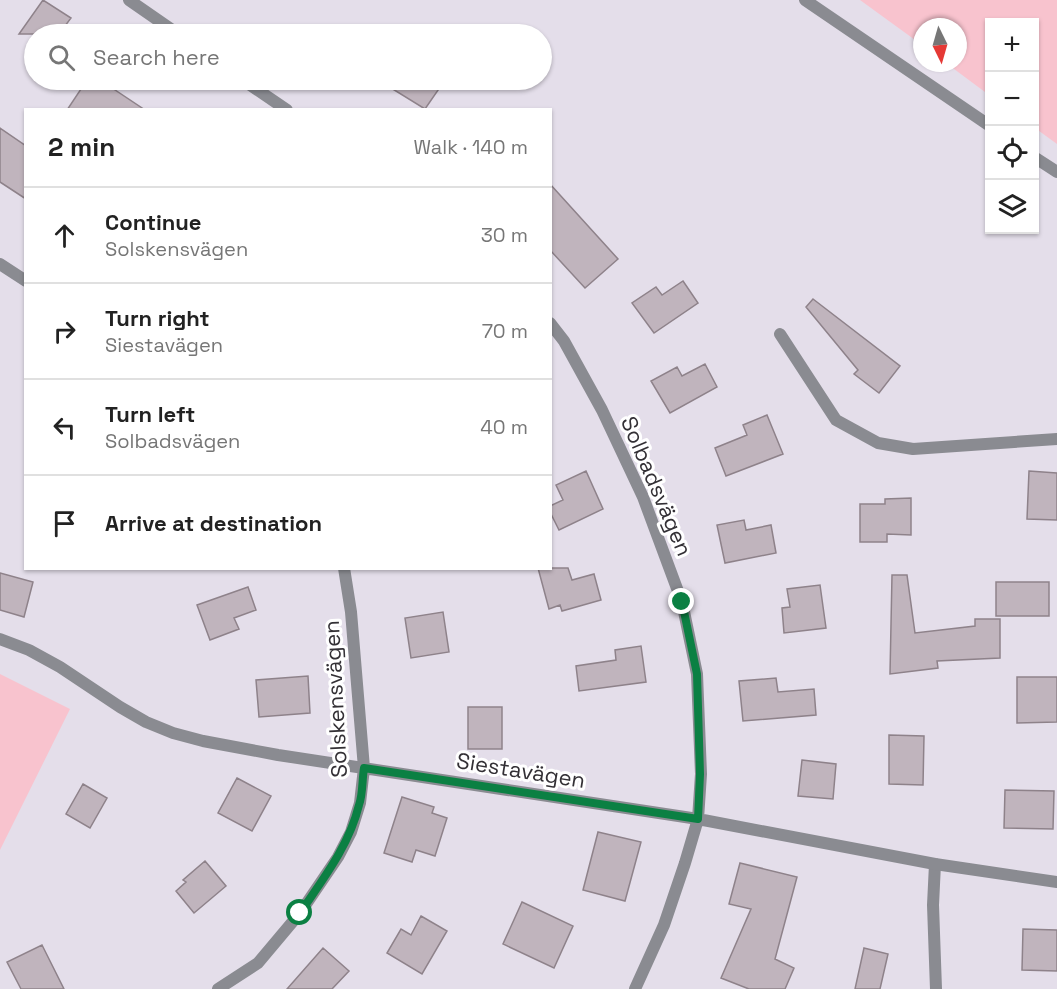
<!DOCTYPE html>
<html lang="en">
<head>
<meta charset="utf-8">
<style>
  :root { --surface:#fff; --page:#f2f2f2; --text:#222; --muted:#767676; --line:#e0e0e0 }
  body { margin:0; font-family:"Space Grotesk",sans-serif; background:var(--page); color:var(--text) }
  .controls { position:absolute; right:18px; top:18px; display:grid; overflow:hidden; border-radius:0px; box-shadow:0 2px 4px #0004 }
  .controls button { width:54px; height:54px; display:grid; place-items:center; padding:0; border:0; border-bottom:2px solid var(--line); background:var(--surface); color:var(--text); font:30px sans-serif }
  .compass { position:absolute; left:913px; top:18px; width:54px; height:54px; border-radius:50%; background:var(--surface); box-shadow:0 2px 4px #0004; rotate:175deg }
  .stop { position:absolute; width:18px; height:18px; margin:-14px; border:4px solid #0b8043; border-radius:50%; background:#fff }
  .stop.end { background:#0b8043; border-color:#fff; box-shadow:0 2px 6px #0008 }
  .list { margin:0; padding:0; list-style:none }
  h2 { display:flex; justify-content:space-between; align-items:center; height:78px; margin:0; padding:0 24px; font-size:26px }
  h2 small { font-size:20px; font-weight:400; color:var(--muted) }
  .list li { display:grid; grid-template-columns:39px 1fr auto; gap:18px; align-items:center; box-sizing:border-box; height:96px; padding:0 24px; border-top:2px solid var(--line) }
  .list b { display:block; font-size:22px; white-space:nowrap }
  .list p { margin:0; font-size:20px; white-space:nowrap; color:var(--muted) }
  .list em { font-size:20px; font-style:normal; color:var(--muted) }
  .icon { flex:none; width:33px; height:33px; fill:none; stroke:currentColor; stroke-width:2; stroke-linecap:round; stroke-linejoin:round }
  .map { position:relative; flex:none; width:1057px; height:989px; overflow:hidden }
  .search { position:absolute; background:var(--surface); box-shadow:0 2px 4px #0004; left:24px; top:24px; width:528px; height:66px; display:flex; align-items:center; gap:15px; box-sizing:border-box; padding:0 21px; border-radius:33px; color:var(--muted); font-size:22px }
  .panel { position:absolute; background:var(--surface); box-shadow:0 2px 4px #0004; left:24px; top:108px; width:528px; height:462px; border-radius:0px }
  .map>svg:first-child { display:block }
  .green { fill:#f8c3ce }
  .building { fill:#c0b4bd; stroke:#8e828a; stroke-width:1.5 }
  .lines { fill:none; stroke-linecap:round; stroke-linejoin:round }
  .lane { stroke:#8a8b91; stroke-width:12 }
  .street { stroke:#8a8b91; stroke-width:12 }
  .route { stroke:#0b8043; stroke-width:8 }
  .labels { text-anchor:middle; dominant-baseline:central; stroke-width:6; stroke-linejoin:round; paint-order:stroke }
  .street-label { font-size:22px; fill:#333035; stroke:#fff }
</style>
</head>
<body>
<div class="map">
<svg width="1057" height="989" viewBox="0 0 1057 989">
  <rect width="100%" height="100%" fill="#e4deea"/>
  <path class="green" d="M 860,0 L 1057,0 L 1057,144 L 1035,128 L 1034,22 L 990,22 L 989,95 L 946,63 L 958,63 L 958,27 L 922,27 L 922,45 Z
    M 0,674 L 70,709 L 0,850 Z"/>
  <path class="building" d="M 43,0 L 71,18 L 59,34 L 19,34 Z
    M 87,80 L 100,80 L 145,110 L 67,110 Z
    M 378,80 L 445,80 L 425,109 Z
    M 0,128 L 26,146 L 26,199 L 0,182 Z
    M 550,184 L 618,259 L 585,288 L 550,250 Z
    M 683,281 L 698,303 L 654,333 L 632,303 L 656,287 L 662,295 Z
    M 813,299 L 900,366 L 879,393 L 854,374 L 858,370 L 806,307 Z
    M 705,364 L 717,387 L 670,413 L 651,381 L 677,367 L 682,376 Z
    M 767,415 L 783,454 L 726,476 L 715,448 L 747,435 L 743,425 Z
    M 586,471 L 603,509 L 559,530 L 550,512 L 550,506 L 563,500 L 556,485 Z
    M 1029,471 L 1057,473 L 1057,520 L 1027,519 Z
    M 911,498 L 911,535 L 887,534 L 887,542 L 860,542 L 860,504 L 885,504 L 885,499 Z
    M 744,520 L 746,530 L 771,525 L 776,553 L 725,563 L 717,525 Z
    M 538,568 L 568,568 L 572,580 L 594,574 L 601,600 L 562,611 L 560,605 L 549,609 Z
    M 0,573 L 33,582 L 24,617 L 0,610 Z
    M 892,575 L 907,575 L 915,633 L 975,626 L 975,619 L 1000,619 L 1000,658 L 937,661 L 938,668 L 890,674 Z
    M 996,582 L 1049,582 L 1049,616 L 996,616 Z
    M 820,585 L 826,628 L 784,633 L 782,608 L 790,607 L 787,589 Z
    M 248,587 L 256,610 L 234,618 L 239,629 L 210,640 L 197,605 Z
    M 443,612 L 449,652 L 411,658 L 405,618 Z
    M 641,646 L 646,682 L 579,691 L 576,666 L 616,660 L 615,650 Z
    M 308,676 L 310,713 L 259,717 L 256,680 Z
    M 1017,677 L 1057,677 L 1057,722 L 1017,723 Z
    M 776,678 L 778,692 L 814,689 L 816,715 L 743,721 L 739,681 Z
    M 468,707 L 502,707 L 502,749 L 468,749 Z
    M 889,735 L 924,736 L 923,785 L 889,784 Z
    M 802,760 L 836,764 L 833,799 L 798,796 Z
    M 237,778 L 271,796 L 252,831 L 218,813 Z
    M 83,784 L 107,798 L 90,828 L 66,814 Z
    M 1005,790 L 1054,791 L 1053,829 L 1004,828 Z
    M 402,797 L 434,807 L 432,813 L 447,818 L 435,856 L 416,850 L 412,862 L 384,853 Z
    M 598,832 L 641,842 L 625,901 L 583,890 Z
    M 205,861 L 226,886 L 194,913 L 176,891 L 186,882 L 183,880 Z
    M 740,863 L 797,877 L 775,959 L 794,968 L 785,989 L 749,989 L 721,978 L 751,909 L 729,904 Z
    M 522,902 L 573,926 L 554,968 L 503,944 Z
    M 421,916 L 447,931 L 422,974 L 387,953 L 401,929 L 411,935 Z
    M 1023,929 L 1057,930 L 1057,971 L 1022,970 Z
    M 42,945 L 64,989 L 21,989 L 7,962 Z
    M 323,948 L 349,971 L 332,989 L 287,989 Z
    M 864,948 L 888,954 L 880,989 L 855,989 Z"/>
  <g class="lines">
    <path class="lane" d="M 935,864 L 933,905 L 936,989"/>
    <path class="street" d="M 129,0 L 178,34
      M 805,0 L 990,126
      M 243,80 L 287,110
      M 1034,157 L 1057,172
      M 0,264 L 26,281
      M 550,323 L 564,341 L 602,410 L 643,497 L 682,602 L 697,674 L 701,774 L 698,819 L 685,863 L 664,925 L 635,989
      M 780,334 L 836,420 L 878,443 L 913,449 L 1057,439
      M 0,639 L 29,650 L 60,667 L 120,707 L 146,722 L 173,733 L 203,741 L 278,755 L 698,819 L 935,864 L 1057,882
      M 218,989 L 258,963 L 300,913 L 338,857 L 351,832 L 360,803 L 364,768 L 351,612 L 344,568"/>
  </g>
  <g class="lines">
    <path class="route" d="M 300,913 C 323,879 349,846 359,805 C 363,794 362,780 364,768 L 698,819 L 700,774 L 697,674 L 682,602"/>
  </g>
  <g class="labels">
    <g class="street-label">
      <text transform="translate(657 486) rotate(67)">Solbadsvägen</text>
      <text transform="translate(335 699) rotate(-93)">Solskensvägen</text>
      <text transform="translate(521 770) rotate(9)">Siestavägen</text>
    </g>
  </g>
</svg>
<div class="controls">
<button>+</button>
<button>−</button>
<button><svg class="icon" aria-label="locate" viewBox="0 0 24 24"><circle cx="12" cy="12" r="6"/><path d="M12 2v4M12 18v4M2 12h4M18 12h4"/></svg></button>
<button><svg class="icon" aria-label="layers" viewBox="0 0 24 24"><path d="M12 4l9 5-9 5-9-5zM3 14l9 5 9-5"/></svg></button>
</div>
<svg class="compass" viewBox="-18 -18 36 36"><path d="M0-13l5 13h-10z" fill="#e53935"/><path d="M0 13l5-13h-10z" fill="#767676"/></svg>
<div class="stop" style="left:300px;top:913px"></div>
<div class="stop end" style="left:682px;top:602px"></div>
<div class="search"><svg class="icon" aria-label="search" viewBox="0 0 24 24"><circle cx="10" cy="10" r="6"/><path d="M15 15l6 6"/></svg>Search here</div>
<section class="panel">
<h2>2 min<small>Walk · 140 m</small></h2>
<ul class="list">
<li><svg class="icon" aria-label="ahead" viewBox="0 0 24 24"><path d="M12 20V5M6 11l6-6 6 6"/></svg><div><b>Continue</b><p>Solskensvägen</p></div><em>30 m</em></li>
<li><svg class="icon" aria-label="right" viewBox="0 0 24 24"><path d="M7 20v-9h11M14 6l5 5-5 5"/></svg><div><b>Turn right</b><p>Siestavägen</p></div><em>70 m</em></li>
<li><svg class="icon" aria-label="left" viewBox="0 0 24 24"><path d="M17 20v-9H6M10 6l-5 5 5 5"/></svg><div><b>Turn left</b><p>Solbadsvägen</p></div><em>40 m</em></li>
<li><svg class="icon" aria-label="arrive" viewBox="0 0 24 24"><path d="M6 21V4h12l-3 4 3 4H6"/></svg><div><b>Arrive at destination</b></div></li>
</ul>
</section>
</div>
</body>
</html>
